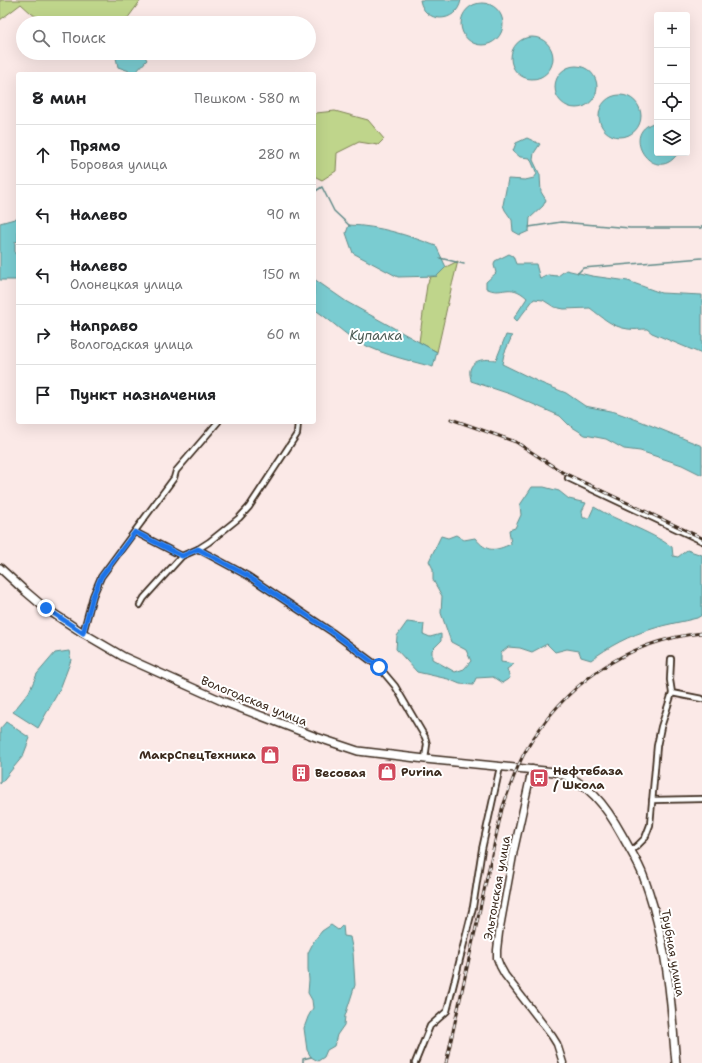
<!DOCTYPE html>
<html lang="ru">
<head>
<meta charset="utf-8">
<style>
  :root { --surface:#fff; --page:#f6f6f6; --text:#202124; --muted:#757577; --line:#e0e0e0 }
  body { margin:0; font-family:"Shantell Sans",sans-serif; background:var(--page); color:var(--text) }
  .controls { position:absolute; right:12px; top:12px; display:grid; overflow:hidden; border-radius:4px; box-shadow:0 4px 16px #0002 }
  .controls button { width:36px; height:36px; display:grid; place-items:center; padding:0; border:0; border-bottom:1px solid var(--line); background:var(--surface); color:var(--text); font:20px sans-serif }
  .stop { position:absolute; width:12px; height:12px; margin:-9px; border:3px solid #1a73e8; border-radius:50%; background:#fff }
  .stop.end { background:#1a73e8; border-color:#fff; box-shadow:0 1px 4px #0008 }
  .list { margin:0; padding:0; list-style:none }
  h2 { display:flex; justify-content:space-between; align-items:center; height:52px; margin:0; padding:0 16px; font-size:17px }
  h2 small { font-size:13px; font-weight:400; color:var(--muted) }
  .list li { display:grid; grid-template-columns:26px 1fr auto; gap:12px; align-items:center; box-sizing:border-box; height:60px; padding:0 16px; border-top:1px solid var(--line) }
  .list b { display:block; font-size:15px; white-space:nowrap }
  .list p { margin:0; font-size:13px; white-space:nowrap; color:var(--muted) }
  .list em { font-size:13px; font-style:normal; color:var(--muted) }
  .icon { flex:none; width:22px; height:22px; fill:none; stroke:currentColor; stroke-width:2; stroke-linecap:round; stroke-linejoin:round }
  .map { position:relative; flex:none; width:702px; height:1063px; overflow:hidden }
  .search { position:absolute; background:var(--surface); box-shadow:0 4px 16px #0002; left:16px; top:16px; width:300px; height:44px; display:flex; align-items:center; gap:10px; box-sizing:border-box; padding:0 14px; border-radius:22px; color:var(--muted); font-size:15px }
  .panel { position:absolute; background:var(--surface); box-shadow:0 4px 16px #0002; left:16px; top:72px; width:300px; height:352px; border-radius:4px }
  .map>svg:first-child { display:block }
  .green { fill:#bfd58b; stroke:#7d8054 }
  .water { fill:#7accd1; stroke:#618b89 }
  .lines { fill:none; stroke-linecap:round; stroke-linejoin:round }
  .stream { stroke:#618b89; stroke-width:1.5 }
  .minor-casing { stroke:#3b2a1e; stroke-width:8 }
  .tertiary-casing { stroke:#3b2a1e; stroke-width:9 }
  .secondary-casing { stroke:#3b2a1e; stroke-width:10 }
  .minor { stroke:#fff; stroke-width:4.5 }
  .tertiary { stroke:#fff; stroke-width:6 }
  .secondary { stroke:#fff; stroke-width:7 }
  .rail-casing { stroke:#3b2a1e; stroke-width:3 }
  .rail { stroke:#fff; stroke-width:1.5; stroke-dasharray:4.5; stroke-linecap:butt }
  .route { stroke:#1a73e8; stroke-width:5 }
  .labels { text-anchor:middle; dominant-baseline:central; stroke-width:4; stroke-linejoin:round; paint-order:stroke }
  .street-label { font-size:12px; fill:#3b2a1e; stroke:#fff }
  .poi-label { font-size:12px; font-weight:bold; fill:#3b2a1e; stroke:#fff; text-anchor:start }
  .water-label { font-size:13px; font-style:italic; fill:#4e5b54; stroke:#fff }
</style>
</head>
<body>
<div class="map">
<svg width="702" height="1063" viewBox="0 0 702 1063">
  <rect width="100%" height="100%" fill="#fbe9e7"/>
  <filter id="ink" filterUnits="userSpaceOnUse"><feTurbulence type="fractalNoise" baseFrequency=".025" numOctaves="2"/><feDisplacementMap in="SourceGraphic" scale="8" xChannelSelector="R" yChannelSelector="G"/><feConvolveMatrix kernelMatrix="1 2 1 2 8 2 1 2 1" color-interpolation-filters="sRGB"/></filter>
  <g filter="url(#ink)">
    <path class="green" d="M 0,0 L 141,0 L 124,23 L 48,23 L 32,14 L 21,4 L 0,20 Z
      M 335,111 L 368,120 L 384,139 L 378,145 L 359,142 L 337,153 L 336,171 L 322,180 L 314,176 L 314,117 L 316,113 Z
      M 458,261 C 450,291 444,322 437,352 L 419,342 L 427,285 L 430,277 L 437,276 L 446,267 Z"/>
    <path class="water" d="M 420,0 L 461,0 C 457,24 424,24 420,0 Z
      M461 24a21 21 0 1 1 42 0a21 21 0 1 1-42 0Z
      M511 58a21 21 0 1 1 42 0a21 21 0 1 1-42 0Z
      M 115,53 L 143,53 L 147,60 L 135,73 L 118,67 Z
      M555 87a21 21 0 1 1 42 0a21 21 0 1 1-42 0Z
      M599 116a21 21 0 1 1 42 0a21 21 0 1 1-42 0Z
      M 657,122 L 657,153 L 678,153 C 655,188 616,131 657,122 Z
      M 527,138 L 540,144 L 534,153 L 533,160 L 540,175 L 541,192 L 546,200 L 543,206 L 530,218 L 529,231 L 520,235 L 513,231 L 512,220 L 505,210 L 503,205 L 508,179 L 525,180 L 534,178 L 537,174 L 530,158 L 520,157 L 513,151 L 516,143 Z
      M 18,218 L 18,241 L 15,242 L 15,254 L 18,255 L 18,279 L 16,280 L 0,280 L 0,223 Z
      M 349,225 C 380,226 407,235 436,246 L 446,267 L 437,276 L 398,277 L 353,253 L 346,233 Z
      M 509,254 L 513,256 L 516,264 L 536,264 L 540,279 L 548,275 L 558,276 L 566,270 L 592,276 L 628,281 L 661,293 L 702,295 L 702,354 L 652,333 L 647,329 C 641,329 634,330 628,329 C 612,327 602,317 590,308 L 564,309 L 554,307 L 543,300 L 534,299 L 517,321 L 514,318 L 527,298 C 509,281 502,297 486,288 L 486,282 L 496,273 L 494,265 L 495,261 Z
      M 314,279 L 347,302 L 437,352 L 433,367 C 404,359 374,353 349,336 C 337,327 326,317 314,309 Z
      M 506,335 L 512,336 L 504,354 L 502,364 L 541,383 L 566,393 L 585,406 L 615,412 L 640,421 L 702,446 L 702,475 L 682,465 L 640,451 L 624,449 L 606,439 L 585,435 L 569,425 L 560,416 L 510,394 L 471,381 C 471,378 469,373 470,370 C 473,358 487,359 496,360 Z
      M 532,487 L 544,487 L 559,491 L 569,499 L 586,503 L 582,511 L 583,518 L 589,518 L 594,507 C 619,522 648,530 672,547 L 673,556 L 678,557 L 687,550 L 702,555 L 702,615 L 697,618 C 682,622 666,624 652,629 C 630,635 608,647 591,660 L 581,657 L 579,651 L 567,649 L 555,652 L 547,644 L 532,652 L 520,648 L 508,647 L 501,653 L 501,662 L 514,664 L 507,669 L 510,678 L 502,683 L 493,677 L 476,678 L 473,685 L 460,684 L 448,679 L 417,672 L 396,649 L 397,636 L 407,622 L 424,624 L 423,634 L 430,637 L 441,634 L 441,641 L 432,650 L 432,659 L 455,672 L 464,669 L 471,661 L 466,650 L 451,642 L 441,613 L 442,596 L 433,580 L 433,569 L 429,561 L 441,536 L 448,538 L 456,535 L 464,540 L 475,538 C 487,553 495,551 511,544 L 509,530 L 515,528 L 521,515 L 520,505 Z
      M 69,651 L 71,660 L 60,689 L 38,728 L 13,712 L 29,692 L 37,674 L 55,653 Z
      M 6,722 L 30,738 L 23,756 L 0,784 L 0,729 Z
      M 331,925 L 338,930 L 343,925 L 344,936 L 350,937 L 353,952 L 355,985 L 345,1016 L 344,1025 L 337,1035 L 334,1046 L 327,1050 L 324,1057 L 318,1061 L 311,1057 L 307,1050 L 304,1028 L 308,1017 L 313,1008 L 312,1000 L 308,993 L 309,980 L 308,969 L 308,953 L 314,941 L 322,931 Z"/>
    <g class="lines">
      <path class="stream" d="M 314,192 L 322,187 L 334,211 L 350,226
        M 529,227 L 561,222 L 630,228 L 701,228 L 702,226
        M 440,258 L 464,264
        M 578,273 L 583,268 L 702,258
        M 303,1063 L 303,1059 L 311,1057"/>
      <defs>
        <path id="minor" d="M 568,478 L 702,541
          M 135,532 L 182,556
          M 198,549 L 248,576 L 332,632 L 379,667 L 395,686 L 425,737 L 427,744 L 425,759
          M 140,605 L 144,598 L 182,556 L 198,549 L 209,542 L 239,518 L 249,507 L 297,434 L 298,422
          M 83,633 L 93,596 L 101,577 L 174,478 L 176,471 L 218,422
          M 672,693 L 702,699
          M 652,800 L 702,799
          M 631,851 L 638,845 L 645,838 L 650,825 L 657,746 L 661,727 L 672,693 L 670,680 L 671,659
          M 415,1063 L 430,1026 L 447,1011 L 473,907 L 482,849 L 500,767"/>
        <path id="tertiary" d="M 532,769 L 514,850 L 499,933 L 497,950 L 497,958 L 500,966 L 505,975 L 552,1036 L 557,1044 L 563,1063"/>
        <path id="secondary" d="M 0,568 L 25,591 L 45,608 L 83,633 L 124,657 L 222,701 L 316,737 L 358,751 L 425,759 L 555,772 C 588,781 606,806 622,835 C 629,848 639,863 644,878 C 659,919 667,962 671,1005 C 673,1025 674,1044 676,1063"/>
      </defs>
      <use href="#minor" class="minor-casing"/>
      <use href="#tertiary" class="tertiary-casing"/>
      <use href="#secondary" class="secondary-casing"/>
      <use href="#minor" class="minor"/>
      <use href="#tertiary" class="tertiary"/>
      <use href="#secondary" class="secondary"/>
      <defs>
        <path id="rail" d="M 451,419 L 516,442 L 562,472 L 702,538
          M 446,1063 L 502,809 C 509,790 515,770 525,752 C 563,685 625,641 702,633"/>
      </defs>
      <use href="#rail" class="rail-casing"/>
      <use href="#rail" class="rail"/>
    </g>
  </g>
  <g class="lines" filter="url(#ink)">
    <path class="route" d="M 46,608 L 83,633 L 93,596 L 101,577 L 135,532 L 182,556 L 198,549 L 248,576 L 332,632 L 379,667"/>
  </g>
  <defs>
    <symbol id="shop-square" viewBox="-11 -11 22 22"><rect x="-9" y="-9" width="18" height="18" rx="4" fill="#d1495b" stroke="#fff"/><path d="M-5-2.5h2.3a2.7 3.5 0 0 1 5.4 0H5L5.5 6h-11ZM-1.5-2.5h3a1.5 2.3 0 0 0-3 0Z" fill="#fff"/></symbol>
    <symbol id="building-square" viewBox="-11 -11 22 22"><rect x="-9" y="-9" width="18" height="18" rx="4" fill="#d1495b" stroke="#fff"/><path d="M-4-6H4V6H1V3H-1V6H-4ZM-2.5-4.3h1.7v1.8h-1.7ZM.8-4.3h1.7v1.8H.8ZM-2.5-1h1.7V.8h-1.7ZM.8-1h1.7V.8H.8Z" fill="#fff"/></symbol>
    <symbol id="bus-square" viewBox="-11 -11 22 22"><rect x="-9" y="-9" width="18" height="18" rx="4" fill="#d1495b" stroke="#fff"/><path d="M-5-6H5V4H4V6H2V4H-2V6H-4V4H-5ZM-3.5-4V0h7V-4ZM-3.5 1.2v1.5H-2V1.2ZM2 1.2v1.5H3.5V1.2Z" fill="#fff"/></symbol>
  </defs>
  <g fill-rule="evenodd">
    <use href="#shop-square" x="259" y="744" width="22" height="22"/>
    <use href="#shop-square" x="376" y="761" width="22" height="22"/>
    <use href="#building-square" x="290" y="762" width="22" height="22"/>
    <use href="#bus-square" x="528" y="767" width="22" height="22"/>
  </g>
  <g class="labels">
    <g class="street-label">
      <text transform="translate(254 701) rotate(22)">Вологодская улица</text>
      <text transform="translate(497 888) rotate(-80)">Эльтонская улица</text>
      <text transform="translate(673 953) rotate(80)">Трубная улица</text>
    </g>
    <g class="poi-label">
      <text x="256" y="755" text-anchor="end">МакрСпецТехника</text>
      <text x="553" y="771">Нефтебаза<tspan x="553" dy="14">/ Школа</tspan></text>
      <text x="401" y="772">Purina</text>
      <text x="315" y="773">Весовая</text>
    </g>
    <g class="water-label">
      <text x="376" y="335">Купалка</text>
    </g>
  </g>
</svg>
<div class="controls">
<button>+</button>
<button>−</button>
<button><svg class="icon" aria-label="locate" viewBox="0 0 24 24"><circle cx="12" cy="12" r="6"/><path d="M12 2v4M12 18v4M2 12h4M18 12h4"/></svg></button>
<button><svg class="icon" aria-label="layers" viewBox="0 0 24 24"><path d="M12 4l9 5-9 5-9-5zM3 14l9 5 9-5"/></svg></button>
</div>
<div class="stop" style="left:379px;top:667px"></div>
<div class="stop end" style="left:46px;top:608px"></div>
<div class="search"><svg class="icon" aria-label="search" viewBox="0 0 24 24"><circle cx="10" cy="10" r="6"/><path d="M15 15l6 6"/></svg>Поиск</div>
<section class="panel">
<h2>8 мин<small>Пешком · 580 m</small></h2>
<ul class="list">
<li><svg class="icon" aria-label="ahead" viewBox="0 0 24 24"><path d="M12 20V5M6 11l6-6 6 6"/></svg><div><b>Прямо</b><p>Боровая улица</p></div><em>280 m</em></li>
<li><svg class="icon" aria-label="left" viewBox="0 0 24 24"><path d="M17 20v-9H6M10 6l-5 5 5 5"/></svg><div><b>Налево</b></div><em>90 m</em></li>
<li><svg class="icon" aria-label="left" viewBox="0 0 24 24"><path d="M17 20v-9H6M10 6l-5 5 5 5"/></svg><div><b>Налево</b><p>Олонецкая улица</p></div><em>150 m</em></li>
<li><svg class="icon" aria-label="right" viewBox="0 0 24 24"><path d="M7 20v-9h11M14 6l5 5-5 5"/></svg><div><b>Направо</b><p>Вологодская улица</p></div><em>60 m</em></li>
<li><svg class="icon" aria-label="arrive" viewBox="0 0 24 24"><path d="M6 21V4h12l-3 4 3 4H6"/></svg><div><b>Пункт назначения</b></div></li>
</ul>
</section>
</div>
</body>
</html>
